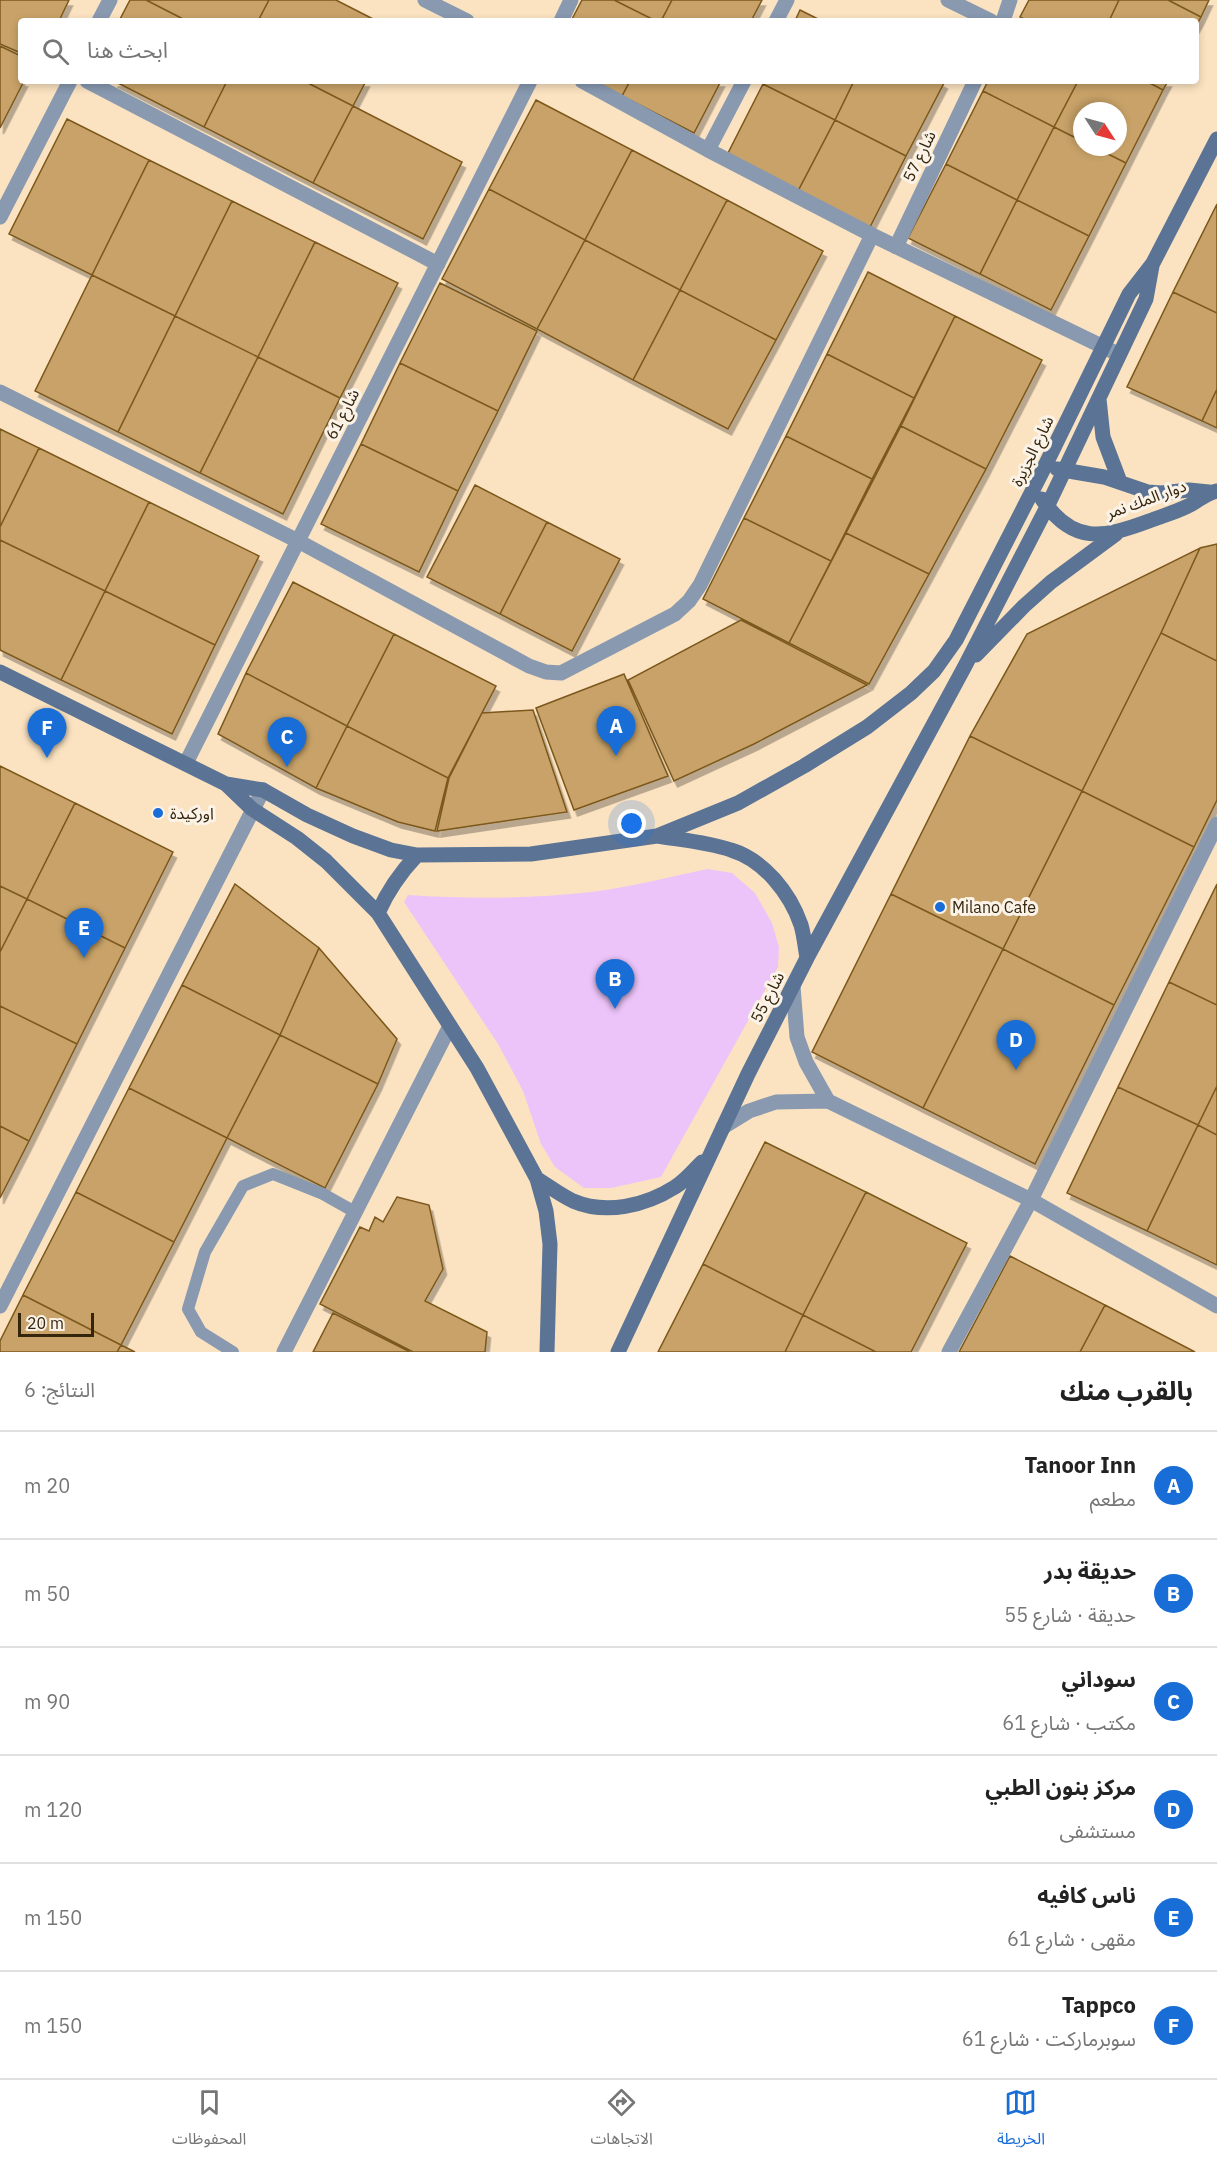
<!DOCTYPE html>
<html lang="ar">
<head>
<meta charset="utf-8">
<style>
  :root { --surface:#fff; --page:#f6f6f6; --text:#222; --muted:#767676; --line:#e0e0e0; --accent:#196dd7 }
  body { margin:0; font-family:"IBM Plex Sans","Noto Sans Arabic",sans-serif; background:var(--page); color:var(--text); direction:rtl }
  .compass { position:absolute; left:1073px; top:102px; width:54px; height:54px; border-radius:50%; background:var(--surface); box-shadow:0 3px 9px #0003; rotate:126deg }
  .scale { position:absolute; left:18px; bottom:15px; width:76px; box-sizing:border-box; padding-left:6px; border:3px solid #34250d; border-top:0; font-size:16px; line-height:21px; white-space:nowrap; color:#34250d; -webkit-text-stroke:4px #fbf3e8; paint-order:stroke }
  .you { position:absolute; left:632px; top:824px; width:21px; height:21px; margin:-15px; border:4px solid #fff; border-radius:50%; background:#1a73e8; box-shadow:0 0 0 9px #1a73e833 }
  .badge { display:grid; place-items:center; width:39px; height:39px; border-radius:50%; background:var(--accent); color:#fff; font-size:20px; font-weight:700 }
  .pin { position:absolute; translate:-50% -50px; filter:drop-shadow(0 2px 3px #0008) }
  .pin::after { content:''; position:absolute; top:32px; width:21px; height:18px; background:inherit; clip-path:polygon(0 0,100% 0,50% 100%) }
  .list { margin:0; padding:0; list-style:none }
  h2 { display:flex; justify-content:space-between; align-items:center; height:78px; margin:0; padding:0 24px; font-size:26px }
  h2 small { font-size:20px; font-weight:400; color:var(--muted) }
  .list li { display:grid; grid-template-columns:39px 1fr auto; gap:18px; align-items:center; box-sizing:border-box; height:108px; padding:0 24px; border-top:2px solid var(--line) }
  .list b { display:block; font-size:22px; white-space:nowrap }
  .list p { margin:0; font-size:20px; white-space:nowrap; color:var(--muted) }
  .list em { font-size:20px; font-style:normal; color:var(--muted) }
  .icon { flex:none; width:33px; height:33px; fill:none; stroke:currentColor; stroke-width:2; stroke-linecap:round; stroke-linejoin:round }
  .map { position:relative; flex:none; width:1217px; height:1352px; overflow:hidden; direction:ltr }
  .search { position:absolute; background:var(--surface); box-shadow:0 3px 9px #0003; left:18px; right:18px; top:18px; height:66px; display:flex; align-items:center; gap:15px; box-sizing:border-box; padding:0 21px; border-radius:6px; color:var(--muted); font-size:22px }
  .sheet { height:726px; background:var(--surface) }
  nav { display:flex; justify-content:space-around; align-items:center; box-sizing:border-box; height:84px; border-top:2px solid var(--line); background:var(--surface); font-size:16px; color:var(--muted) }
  nav a { display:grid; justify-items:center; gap:3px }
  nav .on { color:var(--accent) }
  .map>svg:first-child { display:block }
  .green { fill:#ecc4f9 }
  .building { fill:#c8a268; stroke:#7b581c; stroke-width:1.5; filter:url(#shadow) }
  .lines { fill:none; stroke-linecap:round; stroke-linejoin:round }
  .lane { stroke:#8899b0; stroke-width:12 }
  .street { stroke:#8899b0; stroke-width:15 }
  .secondary { stroke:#5b7394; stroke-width:15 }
  .poi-dot { fill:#196dd7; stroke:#fbf3e8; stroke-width:2 }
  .labels { text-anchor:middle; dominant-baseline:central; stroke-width:6; stroke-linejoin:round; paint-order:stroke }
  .street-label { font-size:16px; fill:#34250d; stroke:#fbf3e8 }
  .poi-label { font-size:16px; fill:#34250d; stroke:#fbf3e8; text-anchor:start }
</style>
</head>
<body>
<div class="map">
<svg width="1217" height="1352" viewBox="0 0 1217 1352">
  <defs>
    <filter id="shadow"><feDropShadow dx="3.5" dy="6" stdDeviation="0" flood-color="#0004"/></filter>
  </defs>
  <rect width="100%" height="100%" fill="#fbe3c1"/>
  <path class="green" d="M 708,869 L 732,873 L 755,893 L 772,923 L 779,947 L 778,967 L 661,1177 L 611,1188 L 584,1188 L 555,1167 L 541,1144 L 523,1091 L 498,1044 L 404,902 L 408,895 C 470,899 530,899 591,892 C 630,887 669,877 708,869 Z"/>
  <path class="building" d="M 0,0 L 69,0 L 59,21 L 21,21 L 21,53 L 0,44 Z
    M 130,0 L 146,0 L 187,21 L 119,21 Z
    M 146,0 L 269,0 L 258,21 L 187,21 Z
    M 269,0 L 336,0 L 377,21 L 258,21 Z
    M 582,0 L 614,0 L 656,21 L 571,21 Z
    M 614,0 L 672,0 L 661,21 L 656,21 Z
    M 672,0 L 762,0 L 751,21 L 661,21 Z
    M 1029,0 L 1119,0 L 1109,21 L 1028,21 L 1020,17 Z
    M 1119,0 L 1168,0 L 1201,17 L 1196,26 L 1196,21 L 1109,21 Z
    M 1168,0 L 1209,0 L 1201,17 Z
    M 800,10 L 822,21 L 795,21 Z
    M 0,46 L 21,56 L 21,81 L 24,81 L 0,128 Z
    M 114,81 L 227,81 L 204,127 Z
    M 227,81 L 304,81 L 353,106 L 313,183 L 204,127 Z
    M 304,81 L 366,81 L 353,106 Z
    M 592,81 L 630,81 L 622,96 Z
    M 630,81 L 721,81 L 694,133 L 622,96 Z
    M 765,81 L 854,81 L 835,120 L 763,84 Z
    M 854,81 L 940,81 L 944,83 L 906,156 L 835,120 Z
    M 988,81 L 1078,81 L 1054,127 L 983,91 Z
    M 1078,81 L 1146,81 L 1163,90 L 1126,163 L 1094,147 L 1118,147 L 1118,111 L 1082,111 L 1082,141 L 1054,127 Z
    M 1146,81 L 1168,81 L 1163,90 Z
    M 763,84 L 835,120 L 797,193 L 726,157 Z
    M 983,91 L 1054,127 L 1017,200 L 946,164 Z
    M 536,100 L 632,150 L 585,240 L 489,189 Z
    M 353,106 L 462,162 L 423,239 L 313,183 Z
    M 67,119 L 149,160 L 92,275 L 9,234 Z
    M 835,120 L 906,156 L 869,229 L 797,193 Z
    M 1054,127 L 1082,141 L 1082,147 L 1094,147 L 1126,163 L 1089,236 L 1017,200 Z
    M 632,150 L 727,200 L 680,290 L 585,240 Z
    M 149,160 L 232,201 L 175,316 L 92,275 Z
    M 946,164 L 1017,200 L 980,274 L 908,238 Z
    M 489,189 L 585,240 L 537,329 L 442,279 Z
    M 727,200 L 823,251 L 776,340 L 680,290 Z
    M 1017,200 L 1089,236 L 1051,310 L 980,274 Z
    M 232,201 L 315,242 L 258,357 L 175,316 Z
    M 1217,204 L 1217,313 L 1173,292 Z
    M 585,240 L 680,290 L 633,380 L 537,329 Z
    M 315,242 L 398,283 L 340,398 L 258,357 Z
    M 868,272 L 955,316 L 914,398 L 827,354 Z
    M 92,275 L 175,316 L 118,432 L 35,391 Z
    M 440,283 L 537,331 L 498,411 L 400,363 Z
    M 680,290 L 776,340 L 728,429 L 633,380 Z
    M 1173,292 L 1217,313 L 1217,389 L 1202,421 L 1127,387 Z
    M 175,316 L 258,357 L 200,473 L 118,432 Z
    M 955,316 L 1042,360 L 986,469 L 901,426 Z
    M 827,354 L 914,398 L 872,479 L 786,436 Z
    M 258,357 L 340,398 L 283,514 L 200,473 Z
    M 400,363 L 498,411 L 458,491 L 361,444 Z
    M 1217,389 L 1217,428 L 1202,421 Z
    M 901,426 L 986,469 L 929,574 L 846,533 Z
    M 0,429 L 39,448 L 0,527 Z
    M 786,436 L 872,479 L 831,561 L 744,518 Z
    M 361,444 L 458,491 L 419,572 L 321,524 Z
    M 39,448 L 149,502 L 105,591 L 0,540 L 0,527 Z
    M 475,485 L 547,522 L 500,614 L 427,577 Z
    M 149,502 L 259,556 L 215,645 L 105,591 Z
    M 744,518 L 831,561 L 789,643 L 703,599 Z
    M 547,522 L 620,559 L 572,651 L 500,614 Z
    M 846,533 L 929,574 L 869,684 L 789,643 Z
    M 0,540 L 105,591 L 61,680 L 0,650 Z
    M 1217,544 L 1217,661 L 1161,633 L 1200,548 Z
    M 1200,548 L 1161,633 L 1082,791 L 970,736 L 1027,634 Z
    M 293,582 L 394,634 L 347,726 L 246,673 Z
    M 105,591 L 215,645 L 172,734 L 61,680 Z
    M 741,620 L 867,685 L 754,744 L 674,781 L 628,680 Z
    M 1161,633 L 1217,661 L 1217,800 L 1194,847 L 1082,791 Z
    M 394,634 L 496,686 L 448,778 L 347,726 Z
    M 246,673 L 347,726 L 316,788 L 218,734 Z
    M 624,674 L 668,776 L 574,810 L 536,708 Z
    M 533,710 L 567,812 L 437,831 L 449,778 L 482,713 Z
    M 347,726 L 448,778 L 435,831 L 398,822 L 316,788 Z
    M 970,736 L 1082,791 L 1003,949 L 891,894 Z
    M 0,766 L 75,803 L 27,899 L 0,886 Z
    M 1082,791 L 1194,847 L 1114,1005 L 1003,949 Z
    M 75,803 L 173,852 L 125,948 L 27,899 Z
    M 235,884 L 319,948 L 280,1035 L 182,985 Z
    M 1217,884 L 1217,1005 L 1169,982 Z
    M 0,886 L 27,899 L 0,952 Z
    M 891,894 L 1003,949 L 923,1108 L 812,1052 Z
    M 27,899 L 125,948 L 77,1044 L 0,1006 L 0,952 Z
    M 319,948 L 397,1039 L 378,1084 L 280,1035 Z
    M 1003,949 L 1114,1005 L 1035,1164 L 923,1108 Z
    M 1169,982 L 1217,1005 L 1217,1086 L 1198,1125 L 1118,1087 Z
    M 182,985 L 280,1035 L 227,1138 L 129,1088 Z
    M 0,1006 L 77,1044 L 29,1141 L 0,1126 Z
    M 280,1035 L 378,1084 L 325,1188 L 227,1138 Z
    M 1217,1086 L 1217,1135 L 1198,1125 Z
    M 1118,1087 L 1198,1125 L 1147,1231 L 1067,1193 Z
    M 129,1088 L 227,1138 L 174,1242 L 76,1192 Z
    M 1198,1125 L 1217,1135 L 1217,1265 L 1147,1231 Z
    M 0,1126 L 29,1141 L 0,1198 Z
    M 765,1142 L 866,1192 L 803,1315 L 703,1264 Z
    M 76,1192 L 174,1242 L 121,1345 L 23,1295 Z
    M 866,1192 L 967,1243 L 911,1352 L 876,1352 L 803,1315 Z
    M 397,1197 L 429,1205 L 443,1269 L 425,1301 L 487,1332 L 485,1352 L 413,1352 L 320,1304 L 360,1227 L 369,1231 L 375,1217 L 383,1222 Z
    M 1010,1256 L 1105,1305 L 1080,1352 L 959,1352 Z
    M 703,1264 L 803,1315 L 785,1352 L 658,1352 Z
    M 23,1295 L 121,1345 L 117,1352 L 0,1352 L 0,1341 Z
    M 1105,1305 L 1195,1352 L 1080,1352 Z
    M 333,1313 L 410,1352 L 313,1352 Z
    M 803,1315 L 876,1352 L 785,1352 Z
    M 121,1345 L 135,1352 L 117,1352 Z"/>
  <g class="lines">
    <path class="lane" d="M 233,1352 L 201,1332 L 188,1309 L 205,1252 L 243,1186 L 273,1174 L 323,1194 L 355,1212"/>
    <path class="street" d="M 425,0 L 467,21
      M 948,0 L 991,21
      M 99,21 L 110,0
      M 561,21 L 571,0
      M 776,21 L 787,0
      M 1003,21 L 1010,0
      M 87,81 L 438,264
      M 582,81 L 708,150 L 872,235 L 1118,354
      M 708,150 L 744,81
      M 0,217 L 70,81
      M 896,247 L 975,81
      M 0,392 L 298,541 L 529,666 L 546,672 L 561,673 L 675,614 L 689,601 L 700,585 L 872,235
      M 186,763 L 530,81
      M 793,986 L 797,1037 L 806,1062 L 828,1101
      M 723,1127 L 749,1111 L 776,1102 L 828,1101 L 1031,1200 L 1217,1306
      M 0,1306 L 263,790
      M 284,1352 L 450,1026
      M 949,1352 L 1031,1200 L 1217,824"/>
    <path class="secondary" d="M 1099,399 L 1103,437 L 1120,482
      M 1057,469 L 1104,477 L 1148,492 L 1161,493 L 1189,490 L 1209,492
      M 1042,499 C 1073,545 1103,538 1149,521 C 1162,516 1176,512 1188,506 C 1199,501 1205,493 1217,491
      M 976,655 L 1024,606 L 1051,582 L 1116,534
      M 0,672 L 226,784 L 252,809 L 297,838 L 326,861 L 378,913 L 477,1068 L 537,1179 L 546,1211 L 550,1244 L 547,1352
      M 226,784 L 263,790 L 307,815 L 353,836 L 391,850 L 417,855 L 531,854 L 657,836 L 738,803 L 804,766 L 867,727 L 911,693 L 934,671 L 956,640 L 1042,472 L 1129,294 L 1153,263 L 1217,139
      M 657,836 C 681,840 707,842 731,850 C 764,860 790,893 801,925 C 804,935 805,947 807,958
      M 378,913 C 388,890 400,873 417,855
      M 537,1179 C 549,1186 560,1195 573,1201 C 606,1215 645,1206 675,1187 C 685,1181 694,1170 702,1162
      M 618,1352 L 748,1074 L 807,958 L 965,666 L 1047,507 L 1146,299 L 1152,266"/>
  </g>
  <g class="poi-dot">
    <circle cx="158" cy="813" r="6"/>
    <circle cx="940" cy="907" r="6"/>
  </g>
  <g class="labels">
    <g class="street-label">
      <text transform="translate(919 156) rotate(-64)">شارع 57</text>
      <text transform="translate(342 414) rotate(-63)">شارع 61</text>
      <text transform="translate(1032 451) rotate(-64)">شارع الجزيرة</text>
      <text transform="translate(1146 499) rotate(-20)">دوار المك نمر</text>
      <text transform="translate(767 997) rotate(-63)">شارع 55</text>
    </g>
    <g class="poi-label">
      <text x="170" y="813">اوركيدة</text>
      <text x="952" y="907">Milano Cafe</text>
    </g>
  </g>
</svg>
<svg class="compass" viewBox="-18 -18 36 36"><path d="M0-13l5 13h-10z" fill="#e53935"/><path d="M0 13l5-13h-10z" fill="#767676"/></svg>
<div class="scale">20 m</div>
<div class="you"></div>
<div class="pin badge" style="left:616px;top:756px">A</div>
<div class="pin badge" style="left:615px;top:1009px">B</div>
<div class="pin badge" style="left:287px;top:767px">C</div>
<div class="pin badge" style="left:1016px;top:1070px">D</div>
<div class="pin badge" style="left:84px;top:958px">E</div>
<div class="pin badge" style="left:47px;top:758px">F</div>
<div class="search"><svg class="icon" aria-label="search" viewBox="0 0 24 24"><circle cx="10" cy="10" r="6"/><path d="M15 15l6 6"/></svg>ابحث هنا</div>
</div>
<section class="sheet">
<h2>بالقرب منك<small>النتائج: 6</small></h2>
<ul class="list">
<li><span class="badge">A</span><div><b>Tanoor Inn</b><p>مطعم</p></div><em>20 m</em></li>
<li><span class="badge">B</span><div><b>حديقة بدر</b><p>حديقة · شارع 55</p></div><em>50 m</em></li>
<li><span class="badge">C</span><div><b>سوداني</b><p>مكتب · شارع 61</p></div><em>90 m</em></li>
<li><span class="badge">D</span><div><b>مركز بنون الطبي</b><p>مستشفى</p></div><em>120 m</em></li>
<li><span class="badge">E</span><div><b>ناس كافيه</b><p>مقهى · شارع 61</p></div><em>150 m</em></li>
<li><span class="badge">F</span><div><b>Tappco</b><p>سوبرماركت · شارع 61</p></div><em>150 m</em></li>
</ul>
</section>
<nav>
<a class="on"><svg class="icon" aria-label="map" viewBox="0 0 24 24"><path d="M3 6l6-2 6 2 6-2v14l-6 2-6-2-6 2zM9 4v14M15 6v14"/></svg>الخريطة</a>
<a><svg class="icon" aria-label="directions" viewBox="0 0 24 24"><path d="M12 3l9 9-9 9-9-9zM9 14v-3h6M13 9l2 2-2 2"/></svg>الاتجاهات</a>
<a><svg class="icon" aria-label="saved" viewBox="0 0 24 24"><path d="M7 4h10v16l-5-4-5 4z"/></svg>المحفوظات</a>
</nav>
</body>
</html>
